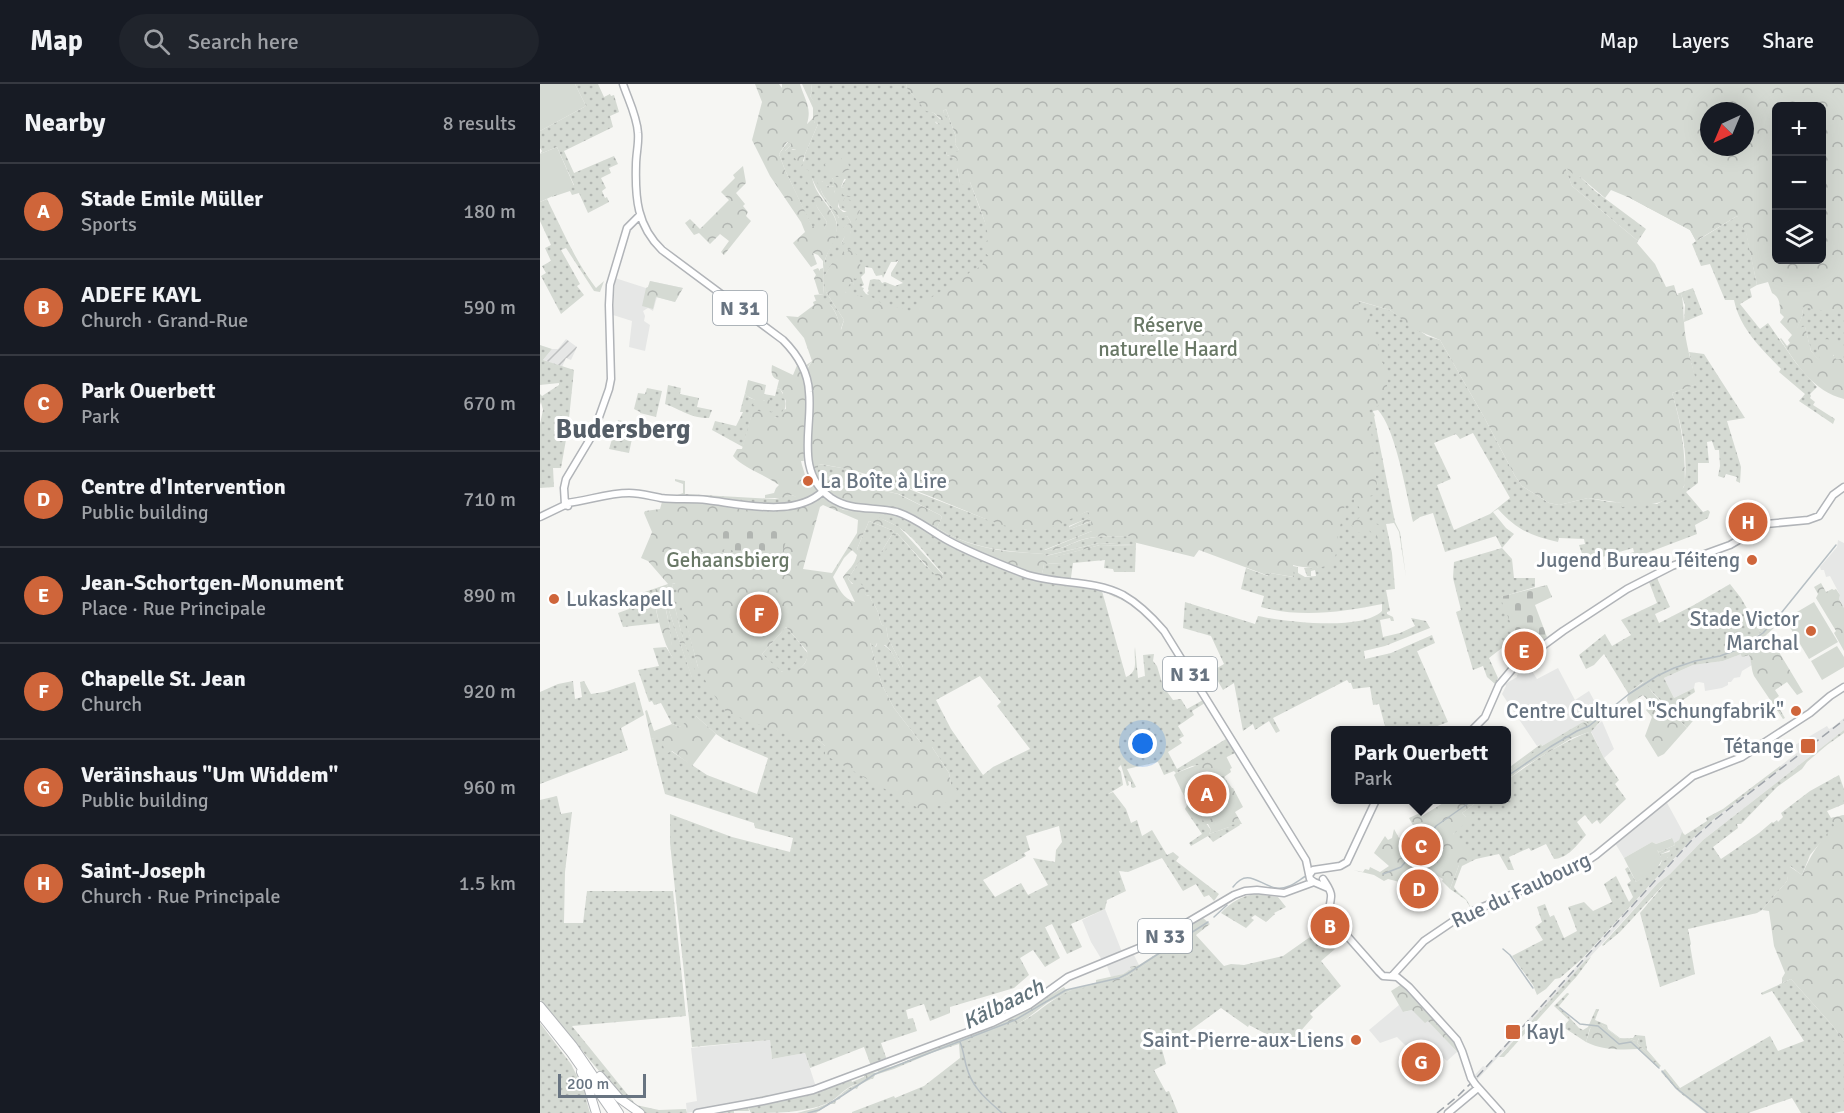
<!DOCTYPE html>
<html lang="en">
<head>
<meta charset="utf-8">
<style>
  :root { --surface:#171b24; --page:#20242c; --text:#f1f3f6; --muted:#9ea1a6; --line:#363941; --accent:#cf653a }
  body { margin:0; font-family:Signika,sans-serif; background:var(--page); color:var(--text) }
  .controls { position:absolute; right:18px; top:18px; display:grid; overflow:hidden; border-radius:9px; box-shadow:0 6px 24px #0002 }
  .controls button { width:54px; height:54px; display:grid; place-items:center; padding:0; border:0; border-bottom:2px solid var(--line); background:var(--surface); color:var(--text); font:30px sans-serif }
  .compass { position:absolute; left:1160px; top:18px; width:54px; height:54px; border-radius:50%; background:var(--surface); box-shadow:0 6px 24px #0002; rotate:224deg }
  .scale { position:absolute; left:18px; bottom:15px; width:88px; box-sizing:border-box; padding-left:6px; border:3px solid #687481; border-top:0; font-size:16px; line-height:21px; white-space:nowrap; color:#687481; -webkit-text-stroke:4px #fff; paint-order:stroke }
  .you { position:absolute; left:603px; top:660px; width:21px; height:21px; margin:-15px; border:4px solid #fff; border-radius:50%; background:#1a73e8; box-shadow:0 0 0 9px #1a73e833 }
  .badge { display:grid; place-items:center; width:39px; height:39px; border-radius:50%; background:var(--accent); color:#fff; font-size:20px; font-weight:700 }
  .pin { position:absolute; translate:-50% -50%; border:3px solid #fff; box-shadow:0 2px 6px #0006 }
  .popup { position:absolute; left:791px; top:642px; width:180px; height:78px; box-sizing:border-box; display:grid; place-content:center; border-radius:9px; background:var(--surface); filter:drop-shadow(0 2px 4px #0005); font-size:20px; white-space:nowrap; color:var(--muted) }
  .popup b { font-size:22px; color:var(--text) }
  .popup::after { content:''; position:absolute; left:50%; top:100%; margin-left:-12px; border:12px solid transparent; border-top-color:var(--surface) }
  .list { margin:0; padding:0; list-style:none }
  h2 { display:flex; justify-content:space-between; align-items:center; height:78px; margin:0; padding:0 24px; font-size:26px }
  h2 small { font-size:20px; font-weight:400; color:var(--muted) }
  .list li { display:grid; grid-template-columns:39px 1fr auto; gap:18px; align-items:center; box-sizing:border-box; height:96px; padding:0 24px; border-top:2px solid var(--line) }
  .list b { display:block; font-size:22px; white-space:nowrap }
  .list p { margin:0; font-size:20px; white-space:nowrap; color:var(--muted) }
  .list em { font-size:20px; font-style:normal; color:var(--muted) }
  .icon { flex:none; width:33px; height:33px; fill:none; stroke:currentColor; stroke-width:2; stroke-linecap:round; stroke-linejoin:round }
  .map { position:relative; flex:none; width:1304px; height:1029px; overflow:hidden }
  header { display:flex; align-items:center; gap:36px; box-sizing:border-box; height:84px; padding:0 30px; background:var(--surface); border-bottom:2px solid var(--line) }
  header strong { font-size:28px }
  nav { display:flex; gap:33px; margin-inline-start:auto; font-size:21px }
  .search { width:420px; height:54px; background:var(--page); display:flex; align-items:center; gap:15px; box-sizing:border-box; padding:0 21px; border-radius:33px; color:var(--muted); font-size:22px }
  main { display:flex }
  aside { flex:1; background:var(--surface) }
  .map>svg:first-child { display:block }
  .built { fill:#e6e7e6 }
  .industrial { fill:url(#industrial-furrows) }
  .grass { fill:url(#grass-dots); fill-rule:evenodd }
  .forest { fill:url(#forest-crowns); fill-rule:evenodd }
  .cemetery { fill:url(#cemetery-stones) }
  .pitch { fill:#d5dad3 }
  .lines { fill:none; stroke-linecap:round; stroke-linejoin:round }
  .stream { stroke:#b6bfc4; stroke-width:1.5 }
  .major-casing { stroke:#b1b4b8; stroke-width:9 }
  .highway-casing { stroke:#b2b5b8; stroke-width:10 }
  .major { stroke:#fff; stroke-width:6 }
  .highway { stroke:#fff; stroke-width:8 }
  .rail { stroke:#9fa4aa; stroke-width:1.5; stroke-dasharray:9 4.5; stroke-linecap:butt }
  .major-bridge-casing { stroke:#b1b4b8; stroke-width:9; stroke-linecap:butt }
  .major-bridge { stroke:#fff; stroke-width:6 }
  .poi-dot { fill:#cf653a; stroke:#fff; stroke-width:2 }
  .labels { text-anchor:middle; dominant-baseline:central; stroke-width:6; stroke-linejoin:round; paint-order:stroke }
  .shield { fill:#fff; stroke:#959ea7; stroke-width:1.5 }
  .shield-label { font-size:20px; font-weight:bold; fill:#687481 }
  .park-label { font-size:21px; fill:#697866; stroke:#fff }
  .poi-label { font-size:21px; fill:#687481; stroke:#fff; text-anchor:end }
  .street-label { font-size:21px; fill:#687481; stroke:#fff }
  .water-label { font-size:22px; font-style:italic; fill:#64757d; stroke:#fff }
  .district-label { font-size:27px; font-weight:bold; fill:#555e67; stroke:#fff }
</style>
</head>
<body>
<header>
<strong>Map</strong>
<div class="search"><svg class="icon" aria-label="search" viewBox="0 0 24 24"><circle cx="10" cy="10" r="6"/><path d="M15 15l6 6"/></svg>Search here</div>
<nav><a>Map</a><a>Layers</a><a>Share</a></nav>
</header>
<main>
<aside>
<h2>Nearby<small>8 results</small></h2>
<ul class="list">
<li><span class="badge">A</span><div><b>Stade Emile Müller</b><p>Sports</p></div><em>180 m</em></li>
<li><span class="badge">B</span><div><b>ADEFE KAYL</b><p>Church · Grand-Rue</p></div><em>590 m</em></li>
<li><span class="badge">C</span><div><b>Park Ouerbett</b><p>Park</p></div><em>670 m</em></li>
<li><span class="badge">D</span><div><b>Centre d'Intervention</b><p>Public building</p></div><em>710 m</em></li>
<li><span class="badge">E</span><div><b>Jean-Schortgen-Monument</b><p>Place · Rue Principale</p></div><em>890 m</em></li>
<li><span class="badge">F</span><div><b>Chapelle St. Jean</b><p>Church</p></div><em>920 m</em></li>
<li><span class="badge">G</span><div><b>Veräinshaus &quot;Um Widdem&quot;</b><p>Public building</p></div><em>960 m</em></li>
<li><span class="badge">H</span><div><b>Saint-Joseph</b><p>Church · Rue Principale</p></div><em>1.5 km</em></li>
</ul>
</aside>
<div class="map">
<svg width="1304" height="1029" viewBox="0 0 1304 1029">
  <defs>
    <pattern id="industrial-furrows" width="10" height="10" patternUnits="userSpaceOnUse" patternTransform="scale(1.5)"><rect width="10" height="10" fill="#e6e7e6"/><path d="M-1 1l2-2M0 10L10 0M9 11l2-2" fill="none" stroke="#bec0c0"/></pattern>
    <pattern id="grass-dots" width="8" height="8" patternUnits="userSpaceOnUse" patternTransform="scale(1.5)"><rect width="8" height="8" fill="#d5dad3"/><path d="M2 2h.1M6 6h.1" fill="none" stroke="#b1b5b1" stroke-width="1.8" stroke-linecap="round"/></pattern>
    <pattern id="forest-crowns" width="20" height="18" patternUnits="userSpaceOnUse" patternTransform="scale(1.5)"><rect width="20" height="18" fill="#d5dad3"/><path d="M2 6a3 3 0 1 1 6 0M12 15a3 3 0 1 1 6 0" fill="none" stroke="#b1b5b1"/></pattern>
    <pattern id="cemetery-stones" width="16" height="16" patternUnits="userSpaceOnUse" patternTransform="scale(1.5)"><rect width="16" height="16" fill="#d5dad3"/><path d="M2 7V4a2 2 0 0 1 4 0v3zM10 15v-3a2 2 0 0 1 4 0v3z" fill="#b1b5b1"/></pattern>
  </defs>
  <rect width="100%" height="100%" fill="#f6f6f3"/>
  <path class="built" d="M 75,194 L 106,204 L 108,203 L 110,197 L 143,204 L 135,218 L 117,213 L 113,227 L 108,224 L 103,227 L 105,232 L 104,237 L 110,241 L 105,267 L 89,263 L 92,237 L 73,231 Z
    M 1298,456 L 1304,459 L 1304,524 L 1299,515 L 1300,511 L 1290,492 L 1286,493 L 1284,486 L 1281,486 L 1280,483 L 1297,463 Z
    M 1201,570 L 1203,572 L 1209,571 L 1212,581 L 1202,587 L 1200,593 L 1194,594 L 1191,598 L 1188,598 L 1188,601 L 1182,604 L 1165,607 L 1164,599 L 1159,598 L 1155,599 L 1154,604 L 1134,614 L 1124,594 L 1153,581 L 1183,577 Z
    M 990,584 L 997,595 L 1018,584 L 1035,616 L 1049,607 L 1056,620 L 1047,626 L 1051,634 L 1002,662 L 1001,660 L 997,662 L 962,610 L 966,602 L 965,600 L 977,593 L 977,591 Z
    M 1304,634 L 1304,646 L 1163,756 L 1130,790 L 1118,799 L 937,996 L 933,993 L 943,982 L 945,983 L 1151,756 L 1175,734 L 1258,668 L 1255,661 L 1287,642 L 1289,645 L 1293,643 Z
    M 1062,637 L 1074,665 L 1064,674 L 1051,647 Z
    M 1126,717 L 1143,748 L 1139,756 L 1134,759 L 1131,754 L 1116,760 L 1112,758 L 1084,774 L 1075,759 Z
    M 565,825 L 582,868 L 562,876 L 551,858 L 542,836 Z
    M 593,869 L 599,881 L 591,883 L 591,885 L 583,890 L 571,893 L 566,879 Z
    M 859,921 L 864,928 L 872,926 L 888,936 L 917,968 L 907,977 L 898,969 L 893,974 L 885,969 L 873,965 L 870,966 L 857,953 L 840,959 L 829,946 Z
    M 230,956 L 232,975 L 265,969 L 276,1003 L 147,1029 L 146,1019 L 157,1017 L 151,964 Z"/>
  <path class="industrial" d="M 26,255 L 37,263 L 31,276 L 26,274 L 22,283 L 3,276 L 12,265 L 18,265 Z"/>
  <path class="grass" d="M 35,0 L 58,0 L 64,13 L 70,10 L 71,12 L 74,11 L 79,28 L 70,32 L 73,43 L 24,67 L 34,89 L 74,72 L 78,80 L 69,84 L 71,89 L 61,94 L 66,104 L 62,107 L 65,114 L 67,113 L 69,118 L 48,129 L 39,109 L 32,111 L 30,107 L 12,113 L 12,112 L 34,101 L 17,63 L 0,70 L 2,67 L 0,64 L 0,47 L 46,22 Z
    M 271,0 L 367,0 L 366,3 L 386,26 L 394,29 L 401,36 L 395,38 L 397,40 L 405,33 L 403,27 L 406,25 L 416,53 L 415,60 L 419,66 L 419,68 L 406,68 L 407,71 L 417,75 L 417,84 L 420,99 L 430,98 L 449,149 L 448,156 L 452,178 L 452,164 L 459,161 L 462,256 L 321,217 L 315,217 L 300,203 L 312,198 L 314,201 L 306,177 L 295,176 L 285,191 L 286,208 L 304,236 L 300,247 C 300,235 293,219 282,215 L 276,217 L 274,211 L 284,210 C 283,199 282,183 286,173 C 289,164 297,152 297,142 C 297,127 276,110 272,93 L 277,123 L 287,138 L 284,146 L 272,143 L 245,86 L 239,70 L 248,58 L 250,58 L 251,61 L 245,67 L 257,65 L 264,78 L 265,70 L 278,40 L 274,40 C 277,29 277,21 270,12 L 272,8 ZM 280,91 L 280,99 L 283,97 L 286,101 L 291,103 L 294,102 L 295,98 L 292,94 L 306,95 L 301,103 L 303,104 L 306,101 L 305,106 L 310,110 L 302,107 L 294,106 L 300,125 L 307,128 L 307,124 L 312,125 L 310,150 L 305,154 L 306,151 L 301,160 L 301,147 L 311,138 L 307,132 L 299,134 C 290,117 277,113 280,91 ZM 359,176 L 351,189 L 351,192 L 363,199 L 355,202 L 345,198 L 342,199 L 340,196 L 334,195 L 330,196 L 328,205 L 329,207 L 327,209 L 329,211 L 326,210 L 323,206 L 324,204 L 321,203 L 324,201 L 321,193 L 325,189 L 325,183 L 332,184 L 336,192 L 342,191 L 343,194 L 351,178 L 356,178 Z
    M 1169,63 L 1160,155 L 1197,132 L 1205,142 L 1217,201 L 1210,205 L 1212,213 L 1200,220 L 1220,245 L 1228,239 L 1256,279 L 1277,303 L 1270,310 L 1271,312 L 1270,314 L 1275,318 L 1273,321 L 1295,335 L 1293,340 L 1259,317 L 1265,310 L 1239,288 L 1241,285 C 1221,264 1200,245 1194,216 L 1185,216 L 1170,180 L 1161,182 L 1152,160 L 1156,157 L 1150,146 L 1090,114 Z
    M 1024,82 L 1037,90 L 1055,107 L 1106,145 L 1098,157 L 1032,102 Z
    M 7,115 C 22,145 35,177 56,204 L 64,197 L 60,208 L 54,207 L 26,164 L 21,166 L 40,200 L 37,202 L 44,211 L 21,230 L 1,192 L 6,189 L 2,182 L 11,177 L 5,164 L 11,161 L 0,137 L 0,118 Z
    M 1153,204 L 1163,230 L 1144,238 L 1145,221 L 1141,210 L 1137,210 Z
    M 1304,213 L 1304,277 L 1302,275 L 1296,276 L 1293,270 L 1299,261 L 1280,278 L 1271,267 L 1265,243 L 1256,246 L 1263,230 L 1261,221 Z
    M 818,217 L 850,226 L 887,252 L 900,256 L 944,333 L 975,392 L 982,402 L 1009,419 L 1019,421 L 1048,414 L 1070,418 L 1117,420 L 1128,414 L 1144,403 C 1149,371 1141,339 1132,309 L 1156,300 L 1149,268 L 1164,270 L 1205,334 L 1187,337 L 1201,383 L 1200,399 L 1196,397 L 1197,393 L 1186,390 L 1184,394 L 1178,392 L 1180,382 L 1179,366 L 1175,366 L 1172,357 L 1167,358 L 1169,379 L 1158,379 L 1158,399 L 1146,408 L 1163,428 L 1168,426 L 1170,428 L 1168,434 L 1155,441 L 1157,450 L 1065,485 L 1065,477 L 1094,468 L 1093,464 L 1045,478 L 1039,461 L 1045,460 L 1044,455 L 1019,454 L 1018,458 C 991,452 977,446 958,425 L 953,428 L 966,444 L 974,450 L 962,464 L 972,475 L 974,494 L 995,494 L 995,503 L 961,513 L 984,571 L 977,575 L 967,560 L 949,574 L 958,594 L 955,600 L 947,593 L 943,582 L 933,586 L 916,528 L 921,526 L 913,494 L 914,478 L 962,464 L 956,452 L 905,468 L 893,429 L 880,433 L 873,438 C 866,409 856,346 838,326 L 833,327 L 855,438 L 860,448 L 866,493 L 859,448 L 854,439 L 846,440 L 852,469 L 855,505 L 846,506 L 850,527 L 847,528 L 847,530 L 853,533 L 854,537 L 851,537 L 850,534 L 840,536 L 843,553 L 860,549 L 875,542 L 871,534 L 886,537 L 890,544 L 845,562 L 824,567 L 825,575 L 851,569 L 892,551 L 895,559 L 877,567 L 908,638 L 887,646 L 846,646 L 839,620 L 833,621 L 830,603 L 813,605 L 811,599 L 809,599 L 807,596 L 733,634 L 740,647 L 736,649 L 729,637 L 715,646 L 713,640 L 703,647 L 694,599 L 683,606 L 672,587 L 684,580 L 671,552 L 643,544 L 645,518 L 715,540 L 718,532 C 747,538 822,547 842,527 L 842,520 C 803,528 761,534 721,523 L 724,512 L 701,505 L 706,484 L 728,492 L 730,489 L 753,493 L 753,482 L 758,483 L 758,489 L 765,493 L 776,492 L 775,486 L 771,487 L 771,492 L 767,492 L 764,484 L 778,484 L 806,350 L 838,315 L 818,224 ZM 933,349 L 970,414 L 950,430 L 914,446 L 897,401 L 911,395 L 894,359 L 916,350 L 920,355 Z
    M 0,261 L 12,265 L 3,276 L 34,286 L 28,344 L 49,351 L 48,353 L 27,348 L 27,345 L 17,343 L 14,347 L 27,350 L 21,384 L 13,384 L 14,403 L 0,404 L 0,340 L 3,326 L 1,318 L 0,321 L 0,310 L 2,312 L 19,301 L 19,299 L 0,301 Z
    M 272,277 L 267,284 L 273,388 L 331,420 L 369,430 L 408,453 L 502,491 L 504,480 L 522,479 L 515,478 L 514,473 L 560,461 L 594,462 L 595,461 L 559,459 L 505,472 L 504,470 C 464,467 432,465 397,444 L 402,433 L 400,431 L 359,410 L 281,393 L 278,388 L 278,380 L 302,384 L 353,399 L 446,435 L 487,446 L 503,445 L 548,427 L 551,433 L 529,442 L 530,445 L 552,437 L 552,447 L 504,466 C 518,469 532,458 545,455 C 560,451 577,453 592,452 L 596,459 L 595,488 L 574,488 L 573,485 L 564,484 L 565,476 L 533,479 L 530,501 C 554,504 573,509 593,521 L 562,507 L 586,593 C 600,587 593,575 595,563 L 598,594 L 605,592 L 603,571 L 614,570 L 613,577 L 617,582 L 623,602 L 633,616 L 641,615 L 647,625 L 663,616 L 665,619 L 652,627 L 654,631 L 638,642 L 644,652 L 639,655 L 642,659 L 628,668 L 637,685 L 686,655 L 695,669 L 640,696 L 638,692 L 671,680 L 652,682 L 636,689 L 634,687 L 624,691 L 618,678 L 587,685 L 596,703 L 593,704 L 591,703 L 591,698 L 588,697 L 589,701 L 587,702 L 581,681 L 578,684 L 581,688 L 583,701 L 568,710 L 573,708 L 586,725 L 591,739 L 597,736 L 602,752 L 612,746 L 627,771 L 633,768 L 639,773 L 636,777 L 679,810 L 674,817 L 669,811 L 664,813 L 656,800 L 643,807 L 622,774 L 588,788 L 579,787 L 586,807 L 567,816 L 565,825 L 531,840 L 542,863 L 527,870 L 512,840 L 505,843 L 520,874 L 505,883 L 493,866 L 480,874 L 489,891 L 474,904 L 410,923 L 410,929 L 390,937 L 384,920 L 366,926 L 368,935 L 373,934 L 377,947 L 341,959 L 347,976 L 331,982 L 324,963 L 270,984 L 265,969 L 232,975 L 230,956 L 152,963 L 130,759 L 130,730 L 192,753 L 250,768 L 253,754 L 215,744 L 214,739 L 125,710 L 111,655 L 120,652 L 131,667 L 167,691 L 217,710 L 228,674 L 185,656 L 176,650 L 156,632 L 155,637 L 140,643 L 132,640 L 121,619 L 114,621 L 112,617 L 109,618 L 98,586 L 119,582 L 113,564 L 126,563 L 133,574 L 129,540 L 125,521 L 127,521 L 152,593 L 155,589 C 145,561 134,531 132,500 L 136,499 L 158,583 L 277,655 L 285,662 L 411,701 L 409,689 L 392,663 L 381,659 L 354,624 L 342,601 L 330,559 L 336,563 L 337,559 C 351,562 354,572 360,584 L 363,583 L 348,554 L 346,543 L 342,541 C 339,536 339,528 336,524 C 334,519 331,518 330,512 L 326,511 C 322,504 314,502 308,495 L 317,481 L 321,471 L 317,465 L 329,437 L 354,447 L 340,470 L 357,449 L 385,481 L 401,495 L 403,494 L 403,490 C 391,477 373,451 358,443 C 342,433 323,429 305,426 C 297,424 287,417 280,413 L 255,423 L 129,414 L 143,409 L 143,400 L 135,397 L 135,395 L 145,397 L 145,410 L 235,415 L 252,411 L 256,413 L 273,403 L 260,404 L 265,399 L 266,393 L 272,390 L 268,376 L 263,377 L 265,369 L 261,285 ZM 440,592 L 461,618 L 457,622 L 490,665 L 453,683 L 443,691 L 411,645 L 396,616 ZM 519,742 L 522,758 L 516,766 L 515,778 L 493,774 L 508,801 L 488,811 L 481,799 L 455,813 L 443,796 L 486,772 L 484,769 L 490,766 L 486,752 Z
    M 128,301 L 141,304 L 140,310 L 159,314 L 157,323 L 172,326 L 169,334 C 150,334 142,326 125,320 Z
    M 107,304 L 122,307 L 116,333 L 100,329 L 100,328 L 94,325 L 98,309 L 105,310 Z
    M 237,304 L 240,305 C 247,317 248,322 240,334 L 212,330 L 203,363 L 172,346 L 175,337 L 196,342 L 203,328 L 200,328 L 205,309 C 209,316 217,316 225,317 L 222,316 L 224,310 L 235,312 Z
    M 78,336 L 95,340 L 89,369 L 69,365 Z
    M 1117,494 L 1130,523 L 1115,530 L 1119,539 L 1154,521 L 1190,500 L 1201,514 L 1221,549 L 1198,564 L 1201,570 L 1183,577 L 1153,581 L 1124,594 L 1134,614 L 1154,604 L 1155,608 L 1140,618 L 1157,632 L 1147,644 L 1103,598 L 1088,609 L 1064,570 L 1054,581 L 1046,585 L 1039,571 L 1065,550 L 1072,562 L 1091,551 L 1081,536 L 1117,519 L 1109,498 Z
    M 128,500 L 123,512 L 112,508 L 119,539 L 83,543 L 78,529 L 89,525 L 88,519 L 94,517 L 93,512 Z
    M 246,543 L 259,558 L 268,570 C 266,585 253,591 239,587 L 222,570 Z
    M 33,597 L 35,615 L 42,613 L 40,598 L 44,597 L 51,610 L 64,608 L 95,598 L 104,631 L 81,644 L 88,666 L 0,700 L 0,608 L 18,600 Z
    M 1056,620 L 1063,634 L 1051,648 L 1064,674 L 1079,696 L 1075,700 L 1086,715 L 1060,740 L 1057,736 L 1052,740 L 1045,731 L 1037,738 L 1046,751 C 1036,762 1028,774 1014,775 L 1006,760 L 991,767 L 989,764 L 969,773 L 974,786 L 968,786 L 959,770 L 936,775 L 922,782 L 914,803 C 920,813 927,811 931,825 L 926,816 L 910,805 L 919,781 L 913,750 L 926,733 L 922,729 L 940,716 L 966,716 L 967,696 C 992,678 1020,659 1049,648 L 1049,641 L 1046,638 L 989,672 L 967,688 L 967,685 L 1001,660 L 1002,662 L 1050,634 L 1046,626 Z
    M 1304,646 L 1304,649 L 1287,661 L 1267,678 L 1262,685 L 1237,703 L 1201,740 L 1197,740 L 1198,744 L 1173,763 L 1181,775 L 1219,749 L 1232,738 L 1233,739 L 1237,736 L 1238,738 L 1243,733 L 1241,729 L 1270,707 L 1299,691 L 1304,705 L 1304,720 L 1287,727 L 1291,734 L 1304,731 L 1270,771 L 1262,791 L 1250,782 L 1247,797 L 1222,826 L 1217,829 L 1148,845 L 1151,860 L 1150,861 L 1155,890 L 1120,903 L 1100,829 L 1128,796 L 1080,848 L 1063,862 L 1062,861 L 1118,799 L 1130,790 L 1163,756 Z
    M 1240,682 L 1241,684 L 1175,734 L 1151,756 L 1043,874 L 1020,894 L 1015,895 L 1006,905 L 997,911 L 993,901 L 972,872 L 1003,856 L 995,843 L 1002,838 L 997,823 L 1005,820 L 1010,833 L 1014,831 L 1024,854 L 1037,847 L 1028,823 L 1044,818 L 1053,827 L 1072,818 L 1064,800 L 1076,792 L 1089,818 L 1093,813 L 1087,800 L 1091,797 L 1085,785 L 1088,783 L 1096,798 L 1120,781 L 1122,776 L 1128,773 L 1130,766 L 1121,770 L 1121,773 L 1117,766 L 1119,768 L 1135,761 L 1134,759 L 1139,756 L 1142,748 L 1145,751 L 1167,737 L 1166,734 L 1183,725 Z
    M 642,708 L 645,710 L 647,709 L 658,729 L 671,746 L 669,750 L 689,743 L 688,741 L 699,739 L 700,741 L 673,758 L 668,752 L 651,762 L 649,759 L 662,750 L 645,725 L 648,719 Z
    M 17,712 L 21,730 L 32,728 L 25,788 L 24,839 L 43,839 L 47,807 L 133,807 L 146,932 L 32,942 L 96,1021 L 119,1026 L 146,1025 L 147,1029 L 104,1029 L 87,1019 L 69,999 L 0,916 L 0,716 Z
    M 716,810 L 738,813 L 746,823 L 734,829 L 735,830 L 726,838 L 715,831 L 711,834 L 714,836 L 706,844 L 681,829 C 691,818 701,812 716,810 Z
    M 780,846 L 795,865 L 781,877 L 801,902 L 770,930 L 773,933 L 751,958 L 742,955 L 728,956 L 726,950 L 709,941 L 708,943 L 681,924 L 644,951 L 647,955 L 636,964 L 628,960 L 625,955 L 620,958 L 626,980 L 614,986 L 626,1008 L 629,1007 L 638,1029 L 312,1029 L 312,1028 L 354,1012 L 355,1014 L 384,1002 L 420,974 L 419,960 L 394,968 L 394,966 L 391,965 L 326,992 L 318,1000 C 306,1002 300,1012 290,1018 C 266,1029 237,1029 211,1029 L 208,1023 L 209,1027 L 194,1027 L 194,1029 L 158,1027 L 227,1011 L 233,1012 L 267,1008 L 268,1011 L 311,996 L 312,998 L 324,993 L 324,990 L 433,948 L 434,950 L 412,958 L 479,939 C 496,931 510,916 527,908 C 546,899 569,901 588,892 L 655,850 L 684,882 L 691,880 L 704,881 L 743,872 Z
    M 1051,873 L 1037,892 L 964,973 L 959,973 L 1046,876 Z
    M 1251,895 L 1292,941 L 1304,957 L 1304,1027 L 1294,1029 L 1261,1029 L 1252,1014 L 1208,1029 L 1166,1029 L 1139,1008 L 1121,988 L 1125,985 L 1140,1004 L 1230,952 L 1238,967 L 1264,957 L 1232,907 L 1222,911 L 1221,909 Z
    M 1027,909 L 1029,910 L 1019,922 L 1039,944 L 1043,946 L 1048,943 L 1056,925 L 1059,925 L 1055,936 L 1067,941 L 1068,945 L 1080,954 L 1093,954 L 1095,951 L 1105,952 L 1107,966 L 1121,982 L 1097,959 L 1099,954 L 1095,957 L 1088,954 L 1080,955 L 1062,941 L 1050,944 L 1046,958 L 1023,943 L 1029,936 L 1014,922 Z
    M 0,939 L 31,980 L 48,1014 L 46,1015 L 50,1029 L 0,1029 Z"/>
  <path class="forest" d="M 215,0 L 239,0 L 242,4 L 242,0 L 260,0 C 265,17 272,23 267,40 L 273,34 L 273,24 L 262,0 L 271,0 L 272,8 L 270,12 L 276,20 L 279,30 L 274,39 L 276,38 L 278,40 L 265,70 L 261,84 L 256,78 L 257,77 L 254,73 L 256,65 L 253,65 L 246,69 L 245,67 L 251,61 L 250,58 L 247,58 L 239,70 L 245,86 L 272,142 L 284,145 L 287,138 L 277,123 L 263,87 L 265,85 L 268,86 C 272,92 273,100 277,107 C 283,118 297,130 297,143 C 297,156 290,163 286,173 C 282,183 283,199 284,210 L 279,210 L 274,194 L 276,191 L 273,186 L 278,184 L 280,187 L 280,185 L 283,184 L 283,177 L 278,171 L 273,169 L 277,180 L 271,183 L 253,159 L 265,148 L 261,138 L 230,92 L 212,56 L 222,18 Z
    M 367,0 L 1304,0 L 1304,230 L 1262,223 L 1263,230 L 1257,245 L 1265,242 L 1271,267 L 1280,277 L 1277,260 L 1287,255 L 1299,261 L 1303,268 L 1293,271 L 1296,275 L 1302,275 L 1304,277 L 1304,315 C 1273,307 1257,281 1240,255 L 1241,254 L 1247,262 L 1250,259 L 1248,256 L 1252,251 L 1240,238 L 1244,233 L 1240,229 C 1240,221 1240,213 1232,209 L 1228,198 L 1217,201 L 1206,149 L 1197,132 L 1156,157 L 1150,146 L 1090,114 L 1071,106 L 1065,114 L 1039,92 L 1040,96 L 1025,83 L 1032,102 L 1098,157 L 1097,159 L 1115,180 L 1126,203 L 1134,201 L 1137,211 L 1141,209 C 1144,220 1143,227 1144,238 C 1145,259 1152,280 1157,300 L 1132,309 C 1142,342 1145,365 1145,400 C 1137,420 1102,422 1082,423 L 1082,419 L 1048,414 L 1019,421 L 1009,419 L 982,402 L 975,392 L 944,333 L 900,256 L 874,245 L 850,226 L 819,217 L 818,224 L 832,238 L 848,298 L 845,309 L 838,315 L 840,320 L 838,322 L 829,326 L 829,330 L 834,329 L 835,332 L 830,335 L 837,402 L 833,411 L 830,412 L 831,432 L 827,437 C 840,441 844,441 843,456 L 839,458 L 836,455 L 837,447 L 832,449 L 827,444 L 822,449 L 817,448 L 810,439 L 821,433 L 819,423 L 814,418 L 814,414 L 806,416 L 797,456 C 799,462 798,464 796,470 C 790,488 769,485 753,481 L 754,493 L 730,489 L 729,492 L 659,466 L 654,473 L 593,458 L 592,452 C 576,453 559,451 544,455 C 530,459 518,468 503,467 L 552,447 L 551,437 L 530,445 L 529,443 L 550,433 L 548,427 C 534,433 515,444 501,446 C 473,449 439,432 414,422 C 371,404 324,386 278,380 L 278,388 L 281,393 L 358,410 L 400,431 L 402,433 L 397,444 C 432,465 464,468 504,470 L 506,472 L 559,459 L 595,461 L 595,462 L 560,461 L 515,473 L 515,478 L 521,477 L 522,479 L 504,480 L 502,491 L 484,487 L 444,471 L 369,430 L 331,420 L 323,423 L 310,421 L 292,411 L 279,399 L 270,380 L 266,287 L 272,277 L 264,254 L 246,232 L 258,233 L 274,221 L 273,218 L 282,214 C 293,219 299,235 301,246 L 304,236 L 286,208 L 284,198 L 285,191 L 300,166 L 303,164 L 305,172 L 309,165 C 319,170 320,176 321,186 L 318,188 L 316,195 L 313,194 L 314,201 L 311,198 L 305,208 L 326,214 L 330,212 L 341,219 L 370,227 L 422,194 L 424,189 L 427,191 L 431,187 L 442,182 L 444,178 L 445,180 L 450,176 L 451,174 L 445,169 L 442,160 L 448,156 C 449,143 435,112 430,98 L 423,101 L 420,99 L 417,84 L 414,83 L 417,75 L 407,71 L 406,68 L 418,68 L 419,66 L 415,60 L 416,53 L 406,25 L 403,27 L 407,35 L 407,41 L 405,42 L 395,38 L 401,35 L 394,29 L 386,27 L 366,3 ZM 1236,22 L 1282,22 L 1282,176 L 1236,176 ZM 1169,27 L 1205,27 L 1205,63 L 1169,63 Z
    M 302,69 L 305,69 L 310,85 L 293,93 L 305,93 L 301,103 L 303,104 L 306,100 L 307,102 L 306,106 L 313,112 L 309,113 L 303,111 L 302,107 L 299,109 L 294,106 L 295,109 L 299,113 L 298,123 L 303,128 L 307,128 L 307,124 L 303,122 L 304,115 L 306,114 L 312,118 L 312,125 L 317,124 L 320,126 L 310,149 L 312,152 C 311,156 307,160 302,160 L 305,152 L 301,160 L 298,159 L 301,146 L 311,138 L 307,132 L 300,135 L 283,111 L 276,95 L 280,91 L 283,94 L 281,98 L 287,95 L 289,98 L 286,101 L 291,103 L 294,102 C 295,96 292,93 287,90 L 285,80 L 295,80 L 302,75 Z
    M 203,82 L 206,99 L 196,109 L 205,120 L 203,122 L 208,128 L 206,132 L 211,137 L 184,171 L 181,168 L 189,157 L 180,150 L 170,160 L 159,149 L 154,151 L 145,139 L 150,135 L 160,145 L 189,116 L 181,108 L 195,94 L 193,91 Z
    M 110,197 L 143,204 L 135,218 L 116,213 L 113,225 L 102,222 L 106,204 L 108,203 Z
    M 258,279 L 267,307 L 265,369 L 263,377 L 261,377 C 263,387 269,395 262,402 L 268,400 L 275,402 L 278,407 C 269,415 261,417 252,411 L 241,414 L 225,414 L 225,411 L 234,409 L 236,404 L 239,401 C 226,391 203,384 193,372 L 197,365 L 202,365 L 212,329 L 213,330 L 212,328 L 214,326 L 232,330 L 234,329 L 235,330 L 234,333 L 239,334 L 243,326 L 246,325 L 246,317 L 245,315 L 241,314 L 243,309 L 240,305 L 237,304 L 239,296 C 231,294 231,288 232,281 L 253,291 Z
    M 208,296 L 226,301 L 223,316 L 225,317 L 228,314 L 230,317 L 235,319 L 235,325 L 232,328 L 213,321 L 215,316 L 207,312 L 205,309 Z
    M 280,412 L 303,426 L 346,429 L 338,433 L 359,443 L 403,491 L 403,494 L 401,495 L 395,491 L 357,449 L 342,471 L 340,470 L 354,447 L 329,437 L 317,465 L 322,471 L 317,481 L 308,495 L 312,500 L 319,498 L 324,503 L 326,511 L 330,512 C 331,517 334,519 336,524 C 339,528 339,536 342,541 L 346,542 L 348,554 L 363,583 L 362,587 L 359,587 L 360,584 L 351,567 L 345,561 L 342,563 L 337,559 L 335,563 L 330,559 L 342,601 L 354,624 L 381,659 L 390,655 L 394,658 L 392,663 L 409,689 L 411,701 L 417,705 C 412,720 394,725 380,725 L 285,671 L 285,662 L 277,655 L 265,657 L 187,629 L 171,607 L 158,583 L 135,499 L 132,500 C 134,531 145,561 156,589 L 152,594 L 127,521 L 125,522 L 129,540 L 134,576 C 121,556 118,531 112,508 L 116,505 L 120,505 L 123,511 L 128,500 L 108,477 L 101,474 L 112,448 L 104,429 L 105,427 L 120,425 L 123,414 L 233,423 ZM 283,421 L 318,436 L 317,449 L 292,489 L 263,485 L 280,423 ZM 312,466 L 317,471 C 314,483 309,484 303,493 L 315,518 C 303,515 298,503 293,493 L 304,474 ZM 246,543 L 267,567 C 269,583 257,588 242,588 L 222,570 Z
    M 1281,499 L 1286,508 L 1292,505 L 1294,506 L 1296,505 L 1300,511 L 1299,515 L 1304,524 L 1304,567 L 1294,549 L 1296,547 L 1276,514 L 1278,510 L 1274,503 Z
    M 1231,532 L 1235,539 L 1235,543 L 1224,553 L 1227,559 L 1234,560 L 1263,608 L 1257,611 L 1247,598 L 1235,606 L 1239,612 L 1234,616 L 1245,634 L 1243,635 L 1214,592 C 1211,585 1212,579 1209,571 L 1202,573 L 1198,564 L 1221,549 L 1216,541 Z
    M 1107,596 L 1107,601 L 1112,608 L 1147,644 L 1124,670 L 1118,673 L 1105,652 L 1112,633 L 1106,626 L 1112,621 L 1103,611 L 1089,620 L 1087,616 L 1088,609 Z
    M 107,626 L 114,647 L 132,640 L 140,643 L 149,635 L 154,637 L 156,632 L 176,650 L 152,682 L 132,667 L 126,670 L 120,653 L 111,655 L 105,627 Z
    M 1046,638 L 1049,640 L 1053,638 L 1055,639 L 1049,648 L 1032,654 L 984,683 L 967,696 L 967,688 L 998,665 Z
    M 684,672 L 686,672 L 692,684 L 690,685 L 691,688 L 684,693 L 692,704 L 693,704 L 703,723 L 695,728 L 702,740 L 689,741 L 689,743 L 669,750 L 671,746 L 668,740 L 662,740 L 648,709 L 645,710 L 642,708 L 634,691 L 636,689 L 671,676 L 672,677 Z
    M 908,716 L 940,716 L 922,729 L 926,733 L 931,731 L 933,733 L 913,750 L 934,772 L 919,781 L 910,805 L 902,797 L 903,795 L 892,789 L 890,791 L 886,790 L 883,794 L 876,794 L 875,802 L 848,795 L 844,797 L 834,791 L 813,786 L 823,788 L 825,785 L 829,786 L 830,783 L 840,788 L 849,782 L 834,769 L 845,752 L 848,756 L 852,754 L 854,745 L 859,754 L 875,745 L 869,734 L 880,729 L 882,732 Z
    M 1304,731 L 1304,957 L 1292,941 L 1251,895 L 1242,899 L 1242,894 L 1245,889 L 1234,862 L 1229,827 L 1222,826 L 1247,797 L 1249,782 L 1262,791 C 1271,770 1279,758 1294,742 L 1291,734 Z
    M 663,834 L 670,840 L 656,851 L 588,892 L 580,896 L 529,907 L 507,919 L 486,935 L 479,939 L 423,959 L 422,957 L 412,958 L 451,943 L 477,931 L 524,903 L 526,906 L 556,899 L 556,896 L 583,890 L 591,885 L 590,883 L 599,881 L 624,865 L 621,858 Z
    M 862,900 L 914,957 L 923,974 L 888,937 L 885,939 L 872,926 L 863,928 L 851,907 Z
    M 1052,939 L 1062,941 L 1080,955 L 1088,954 L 1095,957 L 1097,953 L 1099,953 L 1097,959 L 1121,982 L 1118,984 L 1098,965 C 1080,966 1062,966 1046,958 Z
    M 391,965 L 394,966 L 394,968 L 354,985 L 335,991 L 333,995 L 331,995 L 319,1001 L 317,1005 L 314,1004 L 301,1011 L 300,1015 L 296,1016 L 295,1020 L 290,1020 L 276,1029 L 257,1029 C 268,1026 280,1024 290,1018 C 300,1013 306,1003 318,1000 L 318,997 L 326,992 L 324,991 L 327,989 L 338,989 L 339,984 C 353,986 378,971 391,965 Z"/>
  <path class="cemetery" d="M 183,446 L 249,447 L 239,480 L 200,467 L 179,465 Z
    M 1007,501 L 1012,513 L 995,521 L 1007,553 L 983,570 L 960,513 Z"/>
  <path class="pitch" d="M 0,0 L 35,0 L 46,22 L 0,47 Z
    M 17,63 L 34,102 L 0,118 L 0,70 Z
    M 1274,518 L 1298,558 L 1269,575 L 1245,535 Z
    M 1297,562 L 1304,573 L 1304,583 L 1282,596 L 1271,577 Z
    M 669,683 L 691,724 L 664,738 L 643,696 Z
    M 1132,754 L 1135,761 L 1119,768 L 1117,766 L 1121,773 L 1121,770 L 1133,767 L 1130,773 L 1127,773 L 1128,775 L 1124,777 L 1122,776 L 1116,786 L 1096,798 L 1084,774 L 1112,758 L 1116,760 Z"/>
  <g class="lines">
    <path class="stream" d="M 1238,533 L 1296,461
      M 966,693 L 1010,663 L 1037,647 L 1049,642 L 1089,610 L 1117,592 L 1134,584 L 1155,577 L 1180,572 L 1199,565 L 1223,549 L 1234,537
      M 843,790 L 861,783 L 886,755 L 896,742 L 933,716
      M 693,803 C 708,783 719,801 736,804 C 748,806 757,797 766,792
      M 674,833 L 687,821
      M 963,865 L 970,871 L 993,904
      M 1020,924 L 1040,940 L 1058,942 L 1079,960 L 1091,958 L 1119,984
      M 420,958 C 423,965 424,973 426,981 C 432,1004 445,1014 462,1029
      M 1122,987 L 1136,1004 L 1168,1029
      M 268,1029 L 279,1026 L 294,1017 L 335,990 L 475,936 L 526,906 L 579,894 L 587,890 L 668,838"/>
    <defs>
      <path id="major" d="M 83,0 C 88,15 97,32 98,49 C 99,59 96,70 96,81 C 95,114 97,142 122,166 L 243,256 C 257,270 268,287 269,308 C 273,344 254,388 291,414 C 312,428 335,422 357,428 C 376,434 392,448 409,457 C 433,470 459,480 485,490 C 517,501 552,495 583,511 C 599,520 612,533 624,547 L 766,776 L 770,795 L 774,798
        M 26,419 C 47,417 67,409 89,409 C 100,409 110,412 121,414 C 136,416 152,414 167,416 C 201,420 256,434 283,407
        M 25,421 L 24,404 L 26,395 L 53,350 L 69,305 L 71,295 L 69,221 L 70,201 L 87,144 L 99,132
        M 0,433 L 25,421 L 28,422
        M 932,646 L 945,633 L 959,601 L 974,583 L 1023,547 L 1087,505 L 1132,482 L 1190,461 L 1226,440 L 1268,436 L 1279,432 L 1293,411 L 1304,403
        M 770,790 L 773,786 L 800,782 L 807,778 L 836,716
        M 783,795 C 786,800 792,807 791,813 C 790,826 786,825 794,837 L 839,888 L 843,892 L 857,893 L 869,903 L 917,956 L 922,967 L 931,994
        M 852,892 L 884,857 L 912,838 L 931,828 L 1041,781 L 1056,771 L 1153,692 L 1202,673 L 1270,629 L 1290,612 L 1304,603
        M 935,1000 L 961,1029
        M 157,1029 L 223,1017 L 273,1006 L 452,939 L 489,921 L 528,893 L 616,857 L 694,811 L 705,807 L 717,806 L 744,809 L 774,798 L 788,804
        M 908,1029 L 938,1004"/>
      <path id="highway" d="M 0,922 L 33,962 L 79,1029
        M 0,930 L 31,969 L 73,1029
        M 41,988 L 49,1006 L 56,1029
        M 60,992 L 79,1014 L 100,1029"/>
    </defs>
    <use href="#major" class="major-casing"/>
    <use href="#highway" class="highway-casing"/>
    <use href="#major" class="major"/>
    <use href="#highway" class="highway"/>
    <path class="rail" d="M 897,1029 L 917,1013 L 938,992 L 1151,757 L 1173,737 L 1304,636"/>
    <defs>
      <path id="major-bridge" d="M 931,994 L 935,1000"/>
    </defs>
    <use href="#major-bridge" class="major-bridge-casing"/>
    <use href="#major-bridge" class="major-bridge"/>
  </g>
  <g class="poi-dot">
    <circle cx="268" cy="397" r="6"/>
    <circle cx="1212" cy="476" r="6"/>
    <circle cx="14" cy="515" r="6"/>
    <circle cx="1271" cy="547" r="6"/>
    <circle cx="1256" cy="627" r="6"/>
    <rect x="1260" y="654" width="16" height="16" rx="3"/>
    <rect x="965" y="940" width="16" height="16" rx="3"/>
    <circle cx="816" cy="956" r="6"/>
  </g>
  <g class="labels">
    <g class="shield">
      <rect x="173" y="207" width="54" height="34" rx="4.5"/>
      <rect x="623" y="573" width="54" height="34" rx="4.5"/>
      <rect x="598" y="835" width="54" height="34" rx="4.5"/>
    </g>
    <g class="shield-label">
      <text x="200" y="224">N 31</text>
      <text x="650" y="590">N 31</text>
      <text x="625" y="852">N 33</text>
    </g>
    <g class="park-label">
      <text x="628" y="241">Réserve<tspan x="628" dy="24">naturelle Haard</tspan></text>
      <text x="188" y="476">Gehaansbierg</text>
    </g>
    <g class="poi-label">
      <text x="280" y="397" text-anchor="start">La Boîte à Lire</text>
      <text x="1200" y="476">Jugend Bureau Téiteng</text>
      <text x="26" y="515" text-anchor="start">Lukaskapell</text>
      <text x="1259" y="535">Stade Victor<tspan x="1259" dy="24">Marchal</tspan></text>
      <text x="1244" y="627">Centre Culturel "Schungfabrik"</text>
      <text x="1254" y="662">Tétange</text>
      <text x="986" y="948" text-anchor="start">Kayl</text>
      <text x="804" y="956">Saint-Pierre-aux-Liens</text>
    </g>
    <g class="street-label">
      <text transform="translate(981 806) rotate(-25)">Rue du Faubourg</text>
    </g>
    <g class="water-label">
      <text transform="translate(463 920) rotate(-26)">Kälbaach</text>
    </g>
    <g class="district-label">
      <text x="83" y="345">Budersberg</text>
    </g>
  </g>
</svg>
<div class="controls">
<button>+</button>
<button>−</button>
<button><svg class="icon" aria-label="layers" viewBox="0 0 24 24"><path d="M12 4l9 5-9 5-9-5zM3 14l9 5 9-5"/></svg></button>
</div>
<svg class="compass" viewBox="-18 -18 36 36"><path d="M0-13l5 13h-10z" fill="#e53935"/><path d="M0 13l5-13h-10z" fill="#9ea1a6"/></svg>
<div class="scale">200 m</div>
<div class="you"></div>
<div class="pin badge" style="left:667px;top:710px">A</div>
<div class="pin badge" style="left:790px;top:842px">B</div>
<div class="pin badge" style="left:881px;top:762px">C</div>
<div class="popup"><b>Park Ouerbett</b>Park</div>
<div class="pin badge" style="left:879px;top:805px">D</div>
<div class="pin badge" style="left:984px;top:567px">E</div>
<div class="pin badge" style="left:219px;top:530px">F</div>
<div class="pin badge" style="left:881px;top:978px">G</div>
<div class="pin badge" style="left:1208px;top:438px">H</div>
</div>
</main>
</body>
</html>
